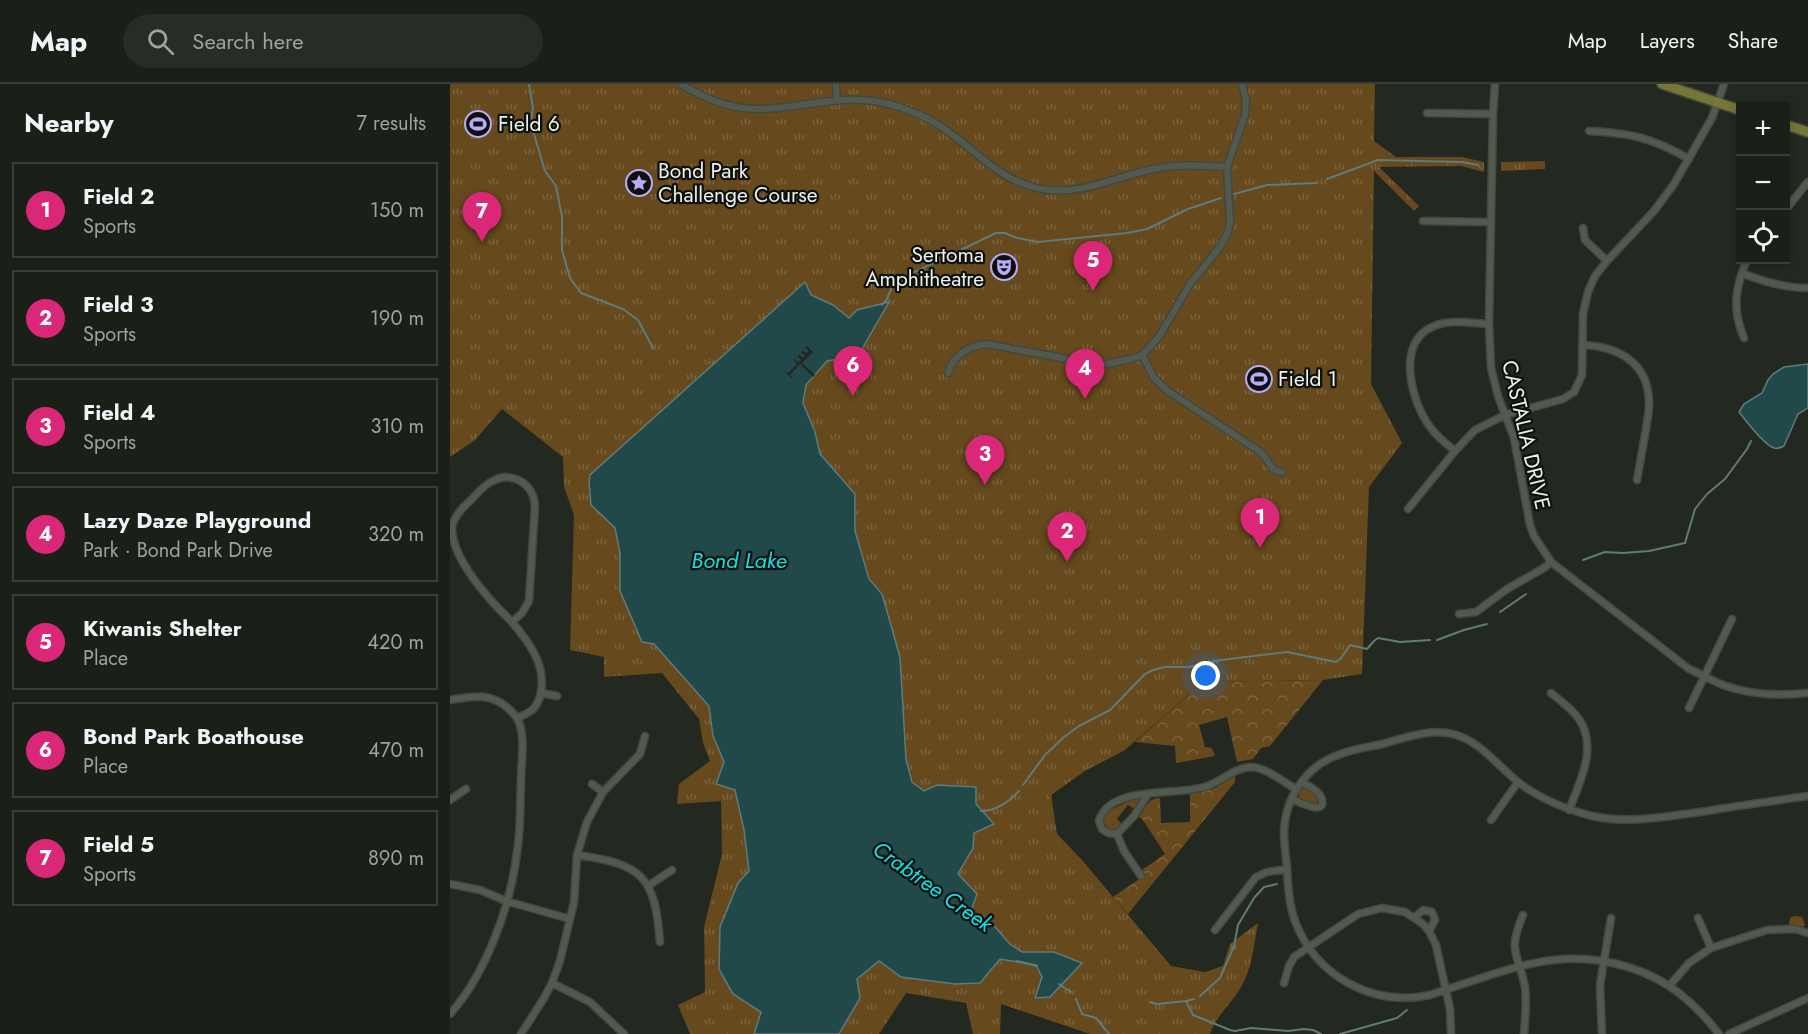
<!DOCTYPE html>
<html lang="en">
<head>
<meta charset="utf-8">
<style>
  :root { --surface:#1a1f18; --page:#272c25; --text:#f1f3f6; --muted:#9fa2a2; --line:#383d37; --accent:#db2777 }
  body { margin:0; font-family:Jost,sans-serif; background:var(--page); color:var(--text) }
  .controls { position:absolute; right:18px; top:18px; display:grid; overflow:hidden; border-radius:0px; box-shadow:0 3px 9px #0003 }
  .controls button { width:54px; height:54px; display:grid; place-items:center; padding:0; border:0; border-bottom:2px solid var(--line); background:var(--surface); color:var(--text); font:30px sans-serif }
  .you { position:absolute; left:756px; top:592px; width:21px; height:21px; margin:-15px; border:4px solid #fff; border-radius:50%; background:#1a73e8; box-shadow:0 0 0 9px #1a73e833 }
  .badge { display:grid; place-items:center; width:39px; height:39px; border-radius:50%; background:var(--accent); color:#fff; font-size:20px; font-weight:700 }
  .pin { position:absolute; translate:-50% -50px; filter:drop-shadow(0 2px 3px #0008) }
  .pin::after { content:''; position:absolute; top:32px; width:21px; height:18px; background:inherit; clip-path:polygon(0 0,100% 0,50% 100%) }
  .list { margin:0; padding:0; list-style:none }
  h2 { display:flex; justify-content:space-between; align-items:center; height:78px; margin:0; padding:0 24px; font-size:26px }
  h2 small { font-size:20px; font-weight:400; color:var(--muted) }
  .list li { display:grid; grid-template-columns:39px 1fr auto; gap:18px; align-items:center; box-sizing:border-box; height:96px; margin:0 12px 12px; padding:0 12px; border:2px solid var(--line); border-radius:0px }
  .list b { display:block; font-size:22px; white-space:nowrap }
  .list p { margin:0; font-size:20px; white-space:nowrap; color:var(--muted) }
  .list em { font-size:20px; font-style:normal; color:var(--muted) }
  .icon { flex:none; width:33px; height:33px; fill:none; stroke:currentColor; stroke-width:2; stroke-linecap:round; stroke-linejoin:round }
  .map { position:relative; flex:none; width:1358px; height:950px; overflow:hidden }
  header { display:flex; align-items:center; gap:36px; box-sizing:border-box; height:84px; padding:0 30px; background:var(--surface); border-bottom:2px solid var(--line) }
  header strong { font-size:28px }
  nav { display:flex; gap:33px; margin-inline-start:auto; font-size:21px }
  .search { width:420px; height:54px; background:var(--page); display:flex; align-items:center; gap:15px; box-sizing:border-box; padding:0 21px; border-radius:33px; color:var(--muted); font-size:22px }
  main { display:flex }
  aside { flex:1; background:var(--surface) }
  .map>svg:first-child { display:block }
  .green { fill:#66491d }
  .forest { fill:url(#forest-crowns) }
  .park { fill:url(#park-tufts) }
  .water { fill:#22494a; stroke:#5f7b7a; stroke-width:1.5 }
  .pier { fill:#232920 }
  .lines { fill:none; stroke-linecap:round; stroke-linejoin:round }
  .stream { stroke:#5f7b7a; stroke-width:2 }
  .street-casing { stroke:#42483f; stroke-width:9 }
  .primary-casing { stroke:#42483f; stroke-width:12 }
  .street { stroke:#525a4f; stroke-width:6 }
  .primary { stroke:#767636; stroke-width:9 }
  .labels { text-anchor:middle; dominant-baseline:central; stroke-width:4.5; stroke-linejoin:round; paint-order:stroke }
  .poi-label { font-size:21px; fill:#ecf1eb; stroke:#0e110d; text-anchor:start }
  .street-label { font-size:21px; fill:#ecf1eb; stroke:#0e110d }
  .water-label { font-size:22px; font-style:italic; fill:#0fe1e8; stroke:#0e110d }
</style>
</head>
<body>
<header>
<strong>Map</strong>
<div class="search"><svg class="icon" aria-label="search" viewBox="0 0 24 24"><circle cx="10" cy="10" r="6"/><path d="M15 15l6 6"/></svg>Search here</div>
<nav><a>Map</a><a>Layers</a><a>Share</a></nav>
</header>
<main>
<aside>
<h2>Nearby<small>7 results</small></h2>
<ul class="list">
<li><span class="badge">1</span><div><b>Field 2</b><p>Sports</p></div><em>150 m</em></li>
<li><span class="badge">2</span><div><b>Field 3</b><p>Sports</p></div><em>190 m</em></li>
<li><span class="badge">3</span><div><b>Field 4</b><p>Sports</p></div><em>310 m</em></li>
<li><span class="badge">4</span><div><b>Lazy Daze Playground</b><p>Park · Bond Park Drive</p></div><em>320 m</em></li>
<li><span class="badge">5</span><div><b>Kiwanis Shelter</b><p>Place</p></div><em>420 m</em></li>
<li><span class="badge">6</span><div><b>Bond Park Boathouse</b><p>Place</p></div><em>470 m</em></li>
<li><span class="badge">7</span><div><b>Field 5</b><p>Sports</p></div><em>890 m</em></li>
</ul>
</aside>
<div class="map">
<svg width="1358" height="950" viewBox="0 0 1358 950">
  <defs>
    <pattern id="forest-crowns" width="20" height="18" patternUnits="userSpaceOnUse" patternTransform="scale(1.5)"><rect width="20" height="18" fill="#66491d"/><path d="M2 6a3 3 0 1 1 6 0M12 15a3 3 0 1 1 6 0" fill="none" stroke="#7c643e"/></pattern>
    <pattern id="park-tufts" width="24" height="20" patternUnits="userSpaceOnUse" patternTransform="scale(1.5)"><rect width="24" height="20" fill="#66491d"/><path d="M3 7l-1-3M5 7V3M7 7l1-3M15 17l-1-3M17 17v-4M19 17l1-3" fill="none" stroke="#7c643e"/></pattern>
  </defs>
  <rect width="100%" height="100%" fill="#232920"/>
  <path class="green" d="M 855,704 L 866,711 L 868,717 L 866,720 L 861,721 L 849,714 L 849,710 L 853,704 Z
    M 684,714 L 689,715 L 688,720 L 684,725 L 678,721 L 667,735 L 671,739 L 666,746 C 655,747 652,738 655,729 Z
    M 1344,832 L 1352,833 L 1355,841 L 1353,843 L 1339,841 L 1340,834 Z"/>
  <path class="forest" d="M 873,596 L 820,662 L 811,664 L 803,675 L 787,678 L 777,633 L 749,641 L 755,663 L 762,664 L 765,672 L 726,679 L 725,662 L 685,658 L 753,598 Z
    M 785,692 L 785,698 L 678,830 L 663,813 L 695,791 L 692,786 L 715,770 L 693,736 L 689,733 C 696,724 697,714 710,714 L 711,739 L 740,738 L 740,710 L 763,705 Z"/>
  <path class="park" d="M 0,0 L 925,0 L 924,57 L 946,73 L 1012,73 L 1034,78 L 1034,88 L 1011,82 L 929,83 L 969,122 L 964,127 L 924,87 L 921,300 L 952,359 L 919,403 L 912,590 L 873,596 L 753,598 L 675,666 L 635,687 L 601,711 L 607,750 L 632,776 L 721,882 L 755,888 L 773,882 L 780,860 L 808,839 C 804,860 802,885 791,903 C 782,919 766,932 760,950 L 640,950 L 551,920 L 550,950 L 523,950 L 516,919 L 456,909 L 429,950 L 240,950 L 228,921 L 255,908 L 254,843 L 272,770 L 271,717 L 227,720 L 229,700 L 260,677 L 253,659 L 249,635 L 212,589 L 154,593 L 154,573 L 120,566 L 124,431 L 114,403 L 113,373 L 52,325 L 25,356 L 0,373 Z
    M 1095,77 L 1095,85 L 1051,87 L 1051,78 Z"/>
  <path class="water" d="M 355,198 L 361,211 L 383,221 L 399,234 L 407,226 L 439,218 L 408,272 L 377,277 L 356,301 L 353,319 L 365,348 L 370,370 L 405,410 L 405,447 L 419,495 L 432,510 L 450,573 L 456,675 L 462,698 L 474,707 L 487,701 L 526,703 L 526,720 L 544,740 L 524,749 L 523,764 L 508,790 L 527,810 L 522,824 L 532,841 L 538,835 L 560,860 L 572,868 L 604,868 L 632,879 L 600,913 L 585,914 L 592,893 L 586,881 L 550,875 L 530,899 L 505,900 L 451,893 L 429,877 L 407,895 L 410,914 L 389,950 L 304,950 L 311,928 L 283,910 L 269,885 L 270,843 L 288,799 L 299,787 L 294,746 L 285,706 L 266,700 L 274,678 L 263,652 L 259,622 L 204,560 L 192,558 L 170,507 L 170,469 L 165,444 L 141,421 L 139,398 L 140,391 Z
    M 1358,280 L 1358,324 L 1348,330 L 1334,362 C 1330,364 1328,365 1324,364 C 1314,361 1296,337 1289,328 L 1294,320 L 1312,309 L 1318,296 L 1323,290 L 1334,283 Z"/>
  <path class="pier" d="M 357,262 L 363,268 L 352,279 L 365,291 L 363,293 L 350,280 L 340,291 L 343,294 L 342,295 L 335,288 L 338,289 L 347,280 L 344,276 L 345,275 L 348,278 L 351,276 L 347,272 L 349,271 L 353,274 L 355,272 L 351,268 L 353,266 L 356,269 L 359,267 L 355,264 Z"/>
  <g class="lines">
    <path class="stream" d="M 79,0 L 83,24 L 81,40 L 95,87 L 106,102 L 112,133 L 112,166 L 120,194 L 131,209 L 173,225 L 188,236 L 203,264
      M 877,95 L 928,76 L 1012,78 L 1028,81
      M 784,110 L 817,101 L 866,99
      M 432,221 L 437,215 L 442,203 L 452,194 L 546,149 L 555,149 L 567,154 L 588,158 L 677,149 L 697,145 L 738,125 L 771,114
      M 1133,476 L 1155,468 L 1173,469 L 1199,467 L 1235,459 L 1245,425 L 1257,410 L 1275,395 L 1297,365 L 1301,357
      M 1050,528 L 1076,510
      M 987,556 L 1014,546 L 1037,540
      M 573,701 L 595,671 L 614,653 L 629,642 L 660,626 L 695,590 L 703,586 L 715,583 L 739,583 L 771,576 L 837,568 L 886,578 L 891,574 L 900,561 L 917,565 L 924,557 L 928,554 L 950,558 L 980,556
      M 531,727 C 547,727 559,718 569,707
      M 567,877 L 587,882
      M 609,900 L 621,908
      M 750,912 L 770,894 L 784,862 L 788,841 L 804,814 L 814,803 L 827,800
      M 626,915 L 632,930 L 646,934 L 659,950
      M 736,917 L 744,915
      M 700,918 L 707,920 L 736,917 L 743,931 L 780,946 L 785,947 L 801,944 L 838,947 L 854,945 L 863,946 L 871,950
      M 890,950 L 947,934 L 957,926"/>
    <defs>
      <path id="street" d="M 231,0 C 253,14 280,25 308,25 C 352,25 388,9 435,19 C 455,24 476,32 493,44 C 529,68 551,100 598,106 C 637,110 671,90 709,84 C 731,80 754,82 777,83
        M 386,0 L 387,15
        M 1045,0 L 1043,30 L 1039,240 L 1041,284 L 1048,312 L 1064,354 L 1080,441 L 1084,452 L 1101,478 L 1239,585 C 1251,590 1262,597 1273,601 C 1300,611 1330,612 1358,609
        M 977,29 L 1043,30
        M 1139,47 C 1182,49 1202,54 1239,75
        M 1336,125 L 1358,98
        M 973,137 L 1041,138
        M 1133,144 L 1135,156 L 1157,177
        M 1292,189 C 1314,198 1334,204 1358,204
        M 1294,254 C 1282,226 1285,203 1297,176
        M 1132,261 C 1167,262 1198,278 1199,317 C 1200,326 1197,336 1196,345 C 1193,362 1190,379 1187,396
        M 692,271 L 704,294 L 718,307 L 812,369 L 824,386 L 832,388
        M 498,289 C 504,270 518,262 537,260 L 644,280 L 656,280 L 681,275 L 692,271 L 699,264 L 710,251 L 740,200 L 770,163 L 778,148 L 780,137 L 777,83 L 795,31 L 796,16 L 792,0
        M 1005,367 C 994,358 983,349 976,337 C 960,311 947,257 984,242 C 1000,235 1022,239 1039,240
        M 55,393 C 73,394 84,405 85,422 L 79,517 L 72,529 L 62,538 C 41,518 0,474 2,442 C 5,431 13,423 21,416 C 31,405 40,395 55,393 Z
        M 958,425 L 1005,367 L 1025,346 L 1055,331 L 1113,315 L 1124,308 L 1132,291 L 1133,230 L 1138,208 L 1145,192 L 1157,177 L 1204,127 L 1224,100 L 1262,34 L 1274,0
        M 1009,530 L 1026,528 L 1057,505 L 1094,484 L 1101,478
        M 62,538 C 78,557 96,580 91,607 C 90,613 89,619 84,624 C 80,629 73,631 68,634
        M 91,609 L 107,612
        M 1101,609 C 1111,617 1122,625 1129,635 C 1148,663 1130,698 1119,726
        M 0,616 C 22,612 42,608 60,626 C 63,629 66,632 68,636 C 76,653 71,677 71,695 C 70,719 71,744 67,768 C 61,821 36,890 0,930
        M 1239,624 L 1282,535
        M 142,700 L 153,708
        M 698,710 L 684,732 L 667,750 L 658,749 L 652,745 L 649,737 C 659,701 725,712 754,703 C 770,699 783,684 800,683 C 816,683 833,698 846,705
        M 842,715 C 847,717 879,734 871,713 C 869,707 857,701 852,698
        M 0,716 L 16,705
        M 1041,736 L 1068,698
        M 667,750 L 674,767 L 691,792
        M 127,771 C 193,780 205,793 210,858
        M 0,800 L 30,806 L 56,817 L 120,835
        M 198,802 L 222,786
        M 1073,831 C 1057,869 1068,868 1075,903 C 1077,918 1075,935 1074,950
        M 964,834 L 973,826 L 982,828 L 985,836 L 979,847
        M 1248,834 L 1261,864
        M 765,846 L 806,793 L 817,788 L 837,785
        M 102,899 L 140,918 L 174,950
        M 834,899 L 839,882 L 844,873 L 908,830 L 932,824 L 955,828 L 973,840 L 979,847 L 986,861 L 1000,925 L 1001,950
        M 1219,902 L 1239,879 L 1261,864 L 1317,846 L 1345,845 L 1358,849
        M 71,950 L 94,914 L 102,899 L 110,877 L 124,818 L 127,771 L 137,738 L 153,708 L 190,670 L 195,652
        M 1152,950 L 1150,901 L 1161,834
        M 1269,950 C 1255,932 1239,915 1219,902 C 1187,881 1142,871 1104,876 C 1065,880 1018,899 980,911 C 923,923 866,893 845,837 C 839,820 838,802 837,784 C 836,772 834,760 834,748 C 835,714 856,682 888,671 C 902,665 918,663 932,660 C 954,654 981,644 1003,650 C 1030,657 1047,681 1068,698 C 1090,715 1115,725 1142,732 C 1178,740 1214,733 1250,728 C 1286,722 1322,717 1358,712
        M 1279,950 L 1358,914"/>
      <path id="primary" d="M 1212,0 L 1290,26
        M 1336,41 L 1358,48"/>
    </defs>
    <use href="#street" class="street-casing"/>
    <use href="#primary" class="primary-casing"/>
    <use href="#street" class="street"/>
    <use href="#primary" class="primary"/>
  </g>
  <defs>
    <symbol id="stadium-ring" viewBox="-11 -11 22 22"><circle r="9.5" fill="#0e110d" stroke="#b9abf7" stroke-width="1.5"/><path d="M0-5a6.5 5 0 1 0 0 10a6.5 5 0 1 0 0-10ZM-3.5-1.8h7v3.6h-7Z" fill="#b9abf7"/></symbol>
    <symbol id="sight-ring" viewBox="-11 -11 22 22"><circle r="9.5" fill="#0e110d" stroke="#b9abf7" stroke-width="1.5"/><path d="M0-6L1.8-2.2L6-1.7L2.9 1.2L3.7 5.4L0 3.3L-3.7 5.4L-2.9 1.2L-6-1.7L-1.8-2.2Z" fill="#b9abf7"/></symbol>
    <symbol id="theatre-ring" viewBox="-11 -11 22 22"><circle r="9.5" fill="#0e110d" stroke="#b9abf7" stroke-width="1.5"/><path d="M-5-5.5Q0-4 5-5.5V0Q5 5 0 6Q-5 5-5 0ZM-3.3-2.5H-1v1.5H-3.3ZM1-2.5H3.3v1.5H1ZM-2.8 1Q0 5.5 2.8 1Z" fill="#b9abf7"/></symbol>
  </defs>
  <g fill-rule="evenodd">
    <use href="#stadium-ring" x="13" y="25" width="30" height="30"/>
    <use href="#sight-ring" x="174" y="84" width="30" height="30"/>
    <use href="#theatre-ring" x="539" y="168" width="30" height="30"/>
    <use href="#stadium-ring" x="794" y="280" width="30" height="30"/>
  </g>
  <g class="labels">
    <g class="poi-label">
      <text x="48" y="40">Field 6</text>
      <text x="208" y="87">Bond Park<tspan x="208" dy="24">Challenge Course</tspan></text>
      <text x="534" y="171" text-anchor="end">Sertoma<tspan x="534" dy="24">Amphitheatre</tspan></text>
      <text x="828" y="295">Field 1</text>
    </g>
    <g class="street-label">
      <text transform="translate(1076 351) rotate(77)">CASTALIA DRIVE</text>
    </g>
    <g class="water-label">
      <text x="289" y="476">Bond Lake</text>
      <text transform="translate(483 802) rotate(35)">Crabtree Creek</text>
    </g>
  </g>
</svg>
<div class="controls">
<button>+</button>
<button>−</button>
<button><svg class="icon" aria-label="locate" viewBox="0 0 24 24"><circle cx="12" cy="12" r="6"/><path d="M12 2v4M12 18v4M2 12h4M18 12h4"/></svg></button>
</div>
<div class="you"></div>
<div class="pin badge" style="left:810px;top:464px">1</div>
<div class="pin badge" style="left:617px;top:478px">2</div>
<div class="pin badge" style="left:535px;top:401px">3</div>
<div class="pin badge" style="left:635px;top:315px">4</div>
<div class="pin badge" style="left:643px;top:207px">5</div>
<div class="pin badge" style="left:403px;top:312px">6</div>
<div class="pin badge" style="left:32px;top:158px">7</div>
</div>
</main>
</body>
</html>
